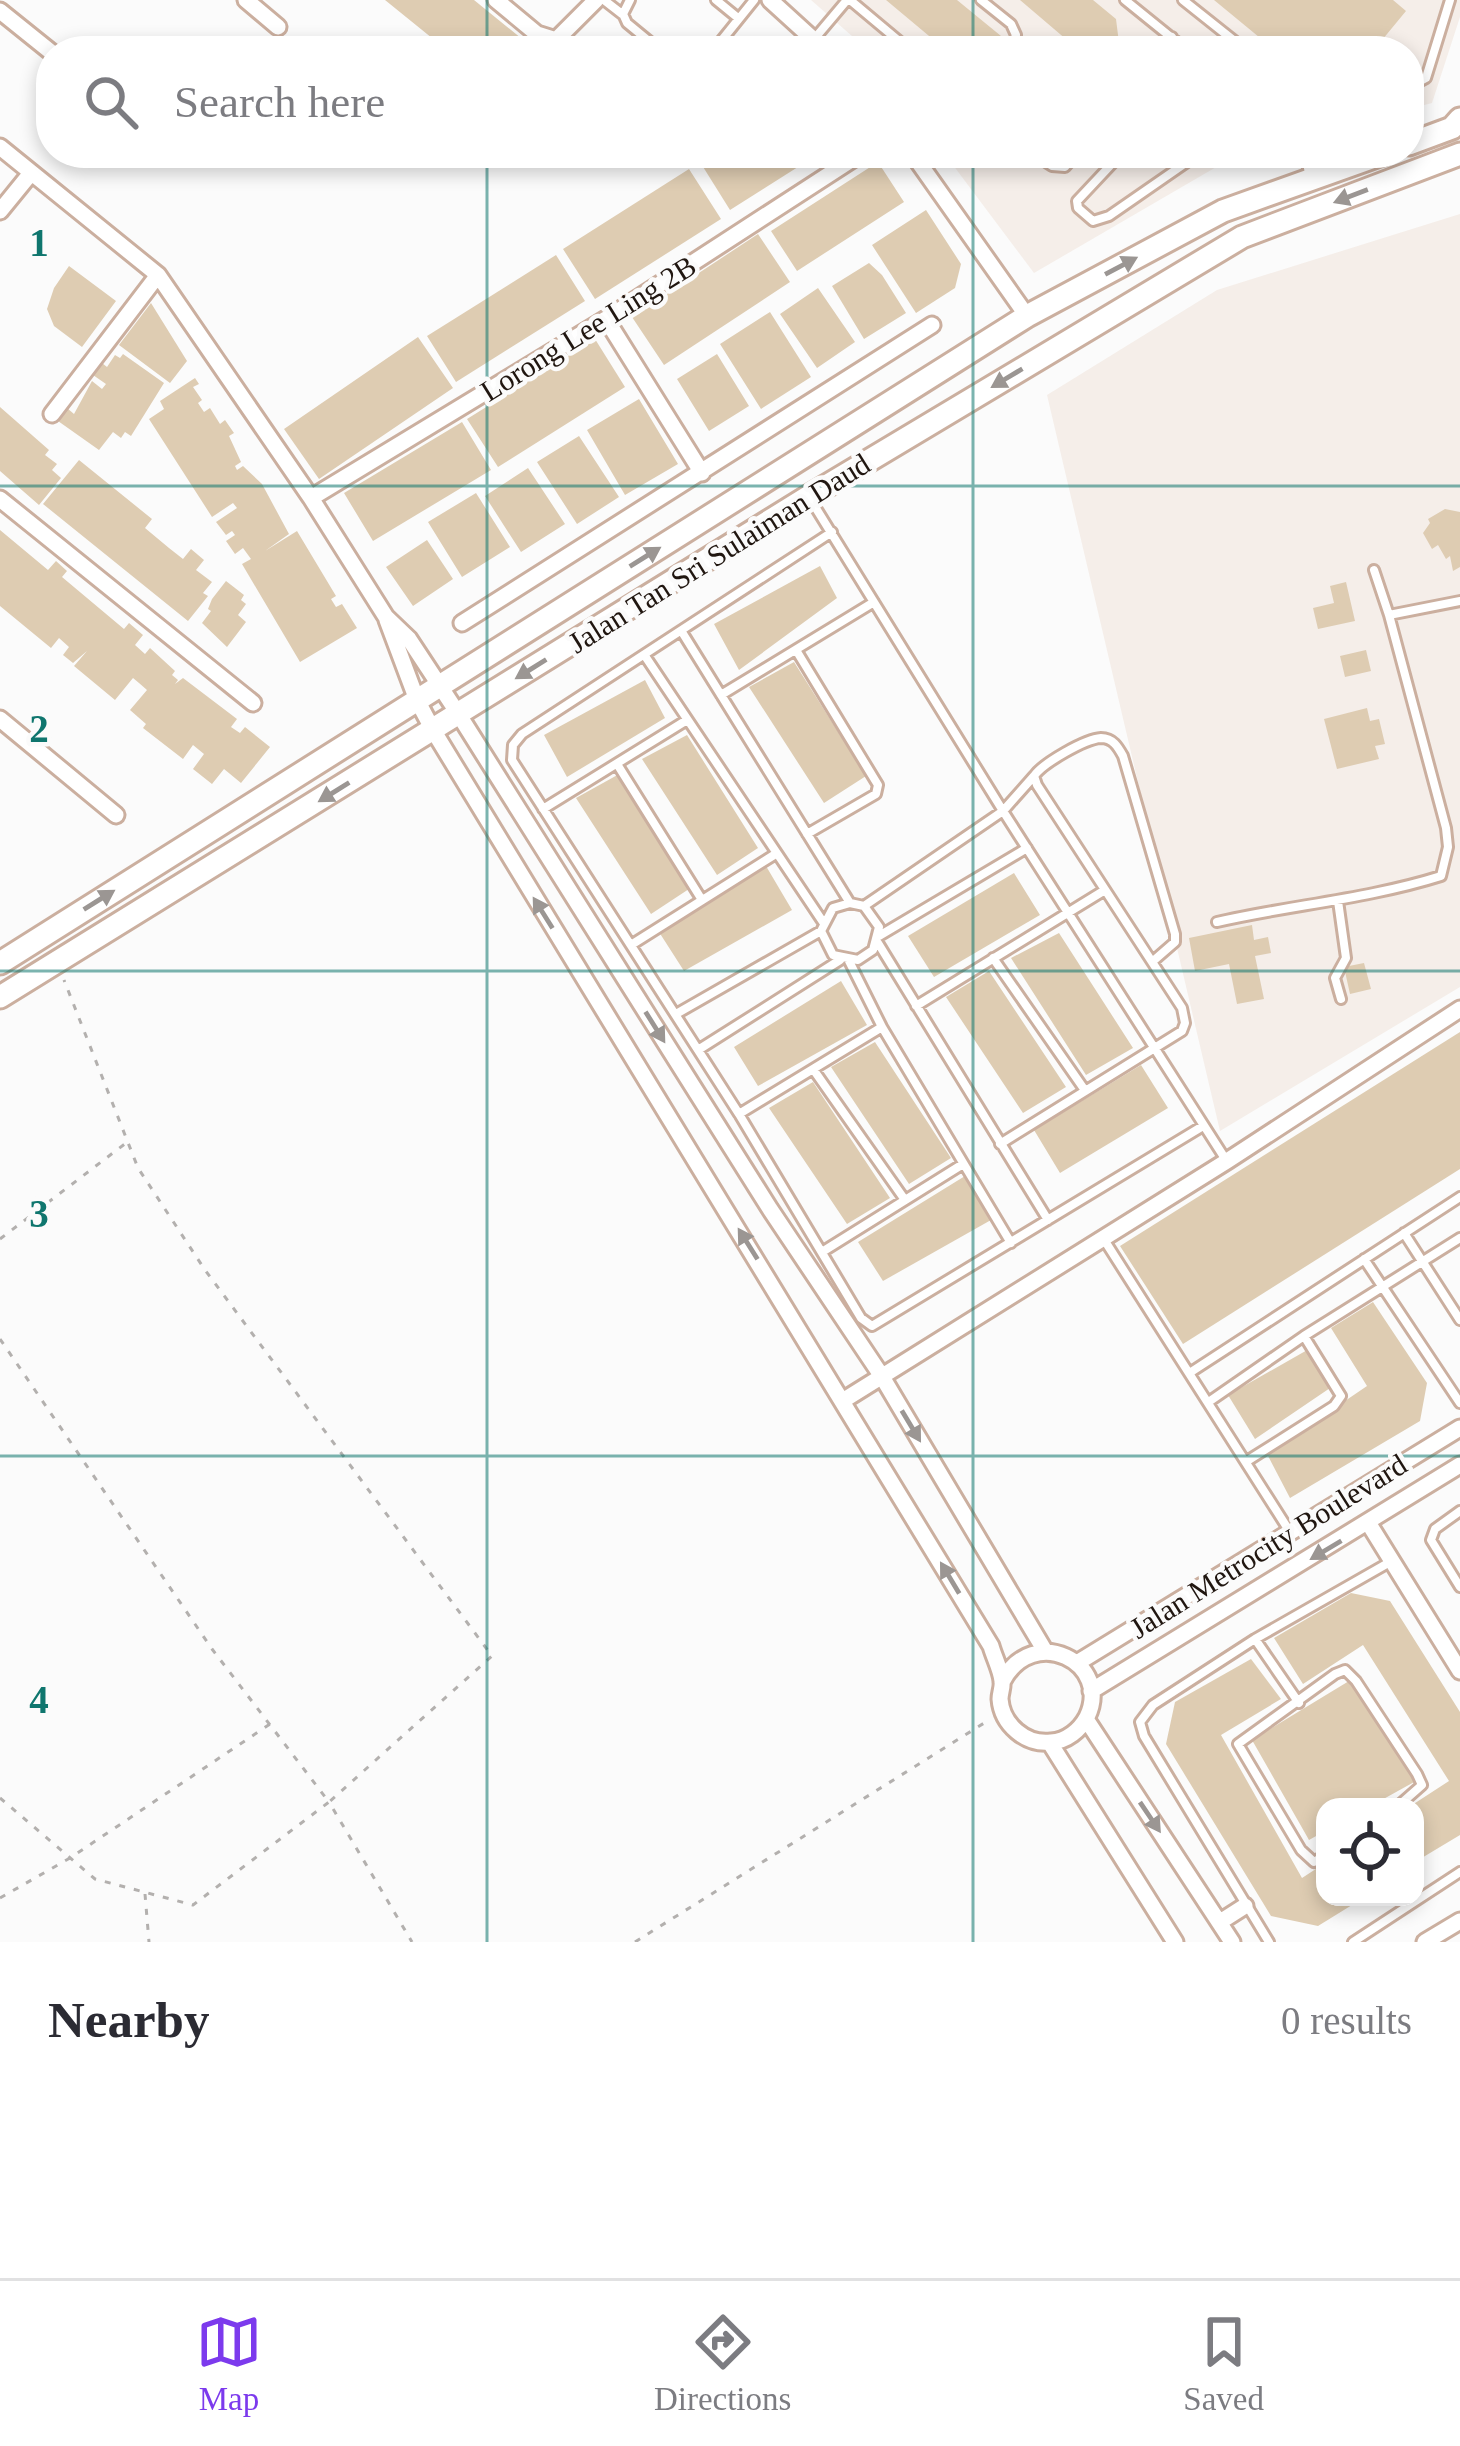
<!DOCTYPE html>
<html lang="en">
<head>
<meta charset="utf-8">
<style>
  :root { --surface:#fff; --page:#f2f2f3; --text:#2b2b33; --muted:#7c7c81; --line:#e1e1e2; --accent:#7c3aed }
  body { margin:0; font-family:"Times New Roman",serif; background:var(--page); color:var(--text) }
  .controls { position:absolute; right:36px; bottom:36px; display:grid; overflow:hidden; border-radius:24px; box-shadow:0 6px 18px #0003 }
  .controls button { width:108px; height:108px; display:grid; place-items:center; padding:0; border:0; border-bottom:3px solid var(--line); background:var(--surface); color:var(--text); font:60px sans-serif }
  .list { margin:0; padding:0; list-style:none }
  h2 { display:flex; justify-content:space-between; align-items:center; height:156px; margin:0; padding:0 48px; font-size:51px }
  h2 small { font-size:39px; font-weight:400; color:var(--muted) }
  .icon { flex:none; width:66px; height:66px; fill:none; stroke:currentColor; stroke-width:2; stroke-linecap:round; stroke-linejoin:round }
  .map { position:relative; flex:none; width:1460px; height:1942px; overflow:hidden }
  .search { position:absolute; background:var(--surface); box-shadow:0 6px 18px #0003; left:36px; right:36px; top:36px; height:132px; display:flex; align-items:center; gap:30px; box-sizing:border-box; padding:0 42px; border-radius:48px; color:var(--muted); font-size:45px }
  .sheet { height:336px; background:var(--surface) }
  nav { display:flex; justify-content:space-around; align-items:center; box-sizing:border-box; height:168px; border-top:3px solid var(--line); background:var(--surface); font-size:33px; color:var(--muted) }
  nav a { display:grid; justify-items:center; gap:6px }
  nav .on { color:var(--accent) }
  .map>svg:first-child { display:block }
  .built { fill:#f5eee9 }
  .building { fill:#deccb2 }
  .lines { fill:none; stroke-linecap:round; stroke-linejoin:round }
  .service-casing { stroke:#cbaf9f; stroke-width:14 }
  .minor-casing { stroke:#cbaf9f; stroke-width:21 }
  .secondary-casing { stroke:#cbaf9f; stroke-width:27 }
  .path { stroke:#b3b0ae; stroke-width:3; stroke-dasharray:6 9; stroke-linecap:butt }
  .service { stroke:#fff; stroke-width:8 }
  .minor { stroke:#fff; stroke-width:15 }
  .secondary { stroke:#fff; stroke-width:21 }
  .oneway { fill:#9b9693 }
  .grid { fill:none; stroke:#0f766e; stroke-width:3; stroke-opacity:0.55 }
  .labels { text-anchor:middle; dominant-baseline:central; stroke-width:9; stroke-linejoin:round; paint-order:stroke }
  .street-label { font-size:30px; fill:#201610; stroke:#fbfbfb }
  .grid-label { font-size:39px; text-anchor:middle; font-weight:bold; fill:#0f766e; stroke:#fbfbfb; stroke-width:9; stroke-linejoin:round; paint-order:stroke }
</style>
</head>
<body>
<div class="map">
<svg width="1460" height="1942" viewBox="0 0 1460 1942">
  <rect width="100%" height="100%" fill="#fbfbfb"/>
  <path class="built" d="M 811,0 L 1460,0 L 1460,17 L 1432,103 L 1409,109 L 1409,51 L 869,51 Z
    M 944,153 L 1261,153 L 1218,166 L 1034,273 Z
    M 1460,214 L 1460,987 L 1220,1131 L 1047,395 L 1217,290 Z"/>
  <path class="building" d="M 385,0 L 474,0 L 527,43 L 521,51 L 448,51 Z
    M 886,0 L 957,0 L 1001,36 L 999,45 L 995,51 L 947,51 Z
    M 1020,0 L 1093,0 L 1116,19 L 1120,51 L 1070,51 L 1074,46 Z
    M 1214,0 L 1393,0 L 1406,11 L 1373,51 L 1276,51 Z
    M 714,153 L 820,153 L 730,210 L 700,162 Z
    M 878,162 L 904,202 L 797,271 L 771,231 Z
    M 689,169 L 721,219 L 595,299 L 563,249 Z
    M 926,210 L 961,264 L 955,288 L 916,313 L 872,245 Z
    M 758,234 L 790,282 L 664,365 L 632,317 Z
    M 556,255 L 585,301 L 456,382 L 427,336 Z
    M 869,263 L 882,275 L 906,313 L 864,339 L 832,286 Z
    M 69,266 L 116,301 L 82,347 L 54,326 L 47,309 L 54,288 Z
    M 818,288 L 855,342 L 817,368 L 780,314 Z
    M 151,303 L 187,361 L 170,383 L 119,345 Z
    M 770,312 L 811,377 L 761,409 L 720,344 Z
    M 418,337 L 453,388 L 319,479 L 284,429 Z
    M 595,339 L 625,387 L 498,467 L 467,419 Z
    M 123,354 L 164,383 L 131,436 L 125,432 L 121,438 L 113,432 L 99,450 L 58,421 L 67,408 L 74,414 L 92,381 L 102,389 L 106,384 L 93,375 L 102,363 L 107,367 L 115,355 L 120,358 Z
    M 717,354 L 749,406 L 709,431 L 677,379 Z
    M 195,378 L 199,384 L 193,387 L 202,400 L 198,403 L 204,412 L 210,408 L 220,424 L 225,420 L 234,433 L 229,436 L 241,462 L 235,466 L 237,470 L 243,466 L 262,484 L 289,534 L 265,551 L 297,531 L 336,596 L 331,599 L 336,607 L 342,604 L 357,628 L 300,662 L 242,564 L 251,559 L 243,548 L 235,554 L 226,541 L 235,535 L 232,531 L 226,535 L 216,522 L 237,508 L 233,503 L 212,517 L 149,419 L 164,409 L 160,401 Z
    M 639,399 L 678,464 L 625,495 L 587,430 Z
    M 0,407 L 49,450 L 45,455 L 57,464 L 52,470 L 61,478 L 39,505 L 0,471 Z
    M 462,422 L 491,470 L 373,541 L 344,493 Z
    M 579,436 L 619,497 L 577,524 L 537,462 Z
    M 79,460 L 152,519 L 145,528 L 169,548 L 183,559 L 191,549 L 204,560 L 196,570 L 212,582 L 203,593 L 208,596 L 188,621 L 43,504 Z
    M 528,468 L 565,524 L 521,552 L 485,496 Z
    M 476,493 L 510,547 L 462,577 L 428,522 Z
    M 1445,509 L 1460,512 L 1460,567 L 1453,571 L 1450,556 L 1446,559 L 1438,545 L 1432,549 L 1423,533 L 1430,523 L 1428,519 Z
    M 0,530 L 48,570 L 56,561 L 67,571 L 62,577 L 124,629 L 129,623 L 143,635 L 135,645 L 145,654 L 150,648 L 175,671 L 172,675 L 178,680 L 175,684 L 183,678 L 237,719 L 231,727 L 240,733 L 245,727 L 270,747 L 241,783 L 224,769 L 212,784 L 193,769 L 204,754 L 193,745 L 183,759 L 143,728 L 146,724 L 130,710 L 147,690 L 139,683 L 133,678 L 115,700 L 74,666 L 87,651 L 73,663 L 63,655 L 69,647 L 59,638 L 51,648 L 0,606 Z
    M 427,540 L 453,579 L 413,606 L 386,567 Z
    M 820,566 L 837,598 L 739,670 L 714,624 Z
    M 226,581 L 244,595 L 241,600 L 246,604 L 238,615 L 246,622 L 227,647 L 202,623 L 211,611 L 208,609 L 212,599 Z
    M 1346,582 L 1355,621 L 1318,629 L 1313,608 L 1334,603 L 1330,586 Z
    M 1366,650 L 1371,671 L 1345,677 L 1340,656 Z
    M 794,662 L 866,776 L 824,803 L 749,687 Z
    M 645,680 L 665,718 L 567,777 L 544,735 Z
    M 1367,708 L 1370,721 L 1379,719 L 1385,744 L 1375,746 L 1379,759 L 1337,769 L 1324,719 Z
    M 687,735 L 758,848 L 717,875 L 642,759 Z
    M 621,773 L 692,887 L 651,914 L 576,798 Z
    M 766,866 L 792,910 L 684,971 L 659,932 Z
    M 1014,873 L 1040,915 L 934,977 L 908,936 Z
    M 1252,925 L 1254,940 L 1268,937 L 1271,953 L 1255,956 L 1264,999 L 1237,1004 L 1229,964 L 1195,971 L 1189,938 Z
    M 1059,933 L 1133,1048 L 1086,1075 L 1011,958 Z
    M 1364,963 L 1371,989 L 1350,994 L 1344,967 Z
    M 989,971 L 1066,1087 L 1023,1113 L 946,997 Z
    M 841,981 L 867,1025 L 758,1086 L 734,1047 Z
    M 1460,1032 L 1460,1169 L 1183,1344 L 1120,1246 Z
    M 875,1042 L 951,1158 L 909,1184 L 831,1067 Z
    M 1141,1065 L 1168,1108 L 1060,1173 L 1034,1130 Z
    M 813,1082 L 890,1198 L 847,1224 L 769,1108 Z
    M 965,1176 L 991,1220 L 883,1281 L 858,1242 Z
    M 1373,1302 L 1427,1383 L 1420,1421 L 1290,1498 L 1267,1454 L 1367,1386 L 1331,1328 Z
    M 1309,1349 L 1333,1386 L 1255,1439 L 1228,1395 Z
    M 1351,1593 L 1390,1601 L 1460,1712 L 1460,1835 L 1415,1862 L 1415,1807 L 1409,1807 L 1449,1781 L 1363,1645 L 1303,1684 L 1274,1638 Z
    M 1251,1659 L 1281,1699 L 1221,1735 L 1302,1878 L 1325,1863 L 1325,1897 L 1365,1897 L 1318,1926 L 1271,1916 L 1166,1744 L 1175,1702 Z
    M 1349,1681 L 1416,1781 L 1369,1807 L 1325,1807 L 1325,1831 L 1309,1840 L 1252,1740 Z"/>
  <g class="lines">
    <defs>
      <path id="service" d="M 604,0 L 622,14
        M 630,0 L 623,14 L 627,23 L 661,51
        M 716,0 L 738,18
        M 850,0 L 911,51
        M 981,0 L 1011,24 L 1016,35 L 1009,51
        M 1125,0 L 1188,51
        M 1183,0 L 1247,51
        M 815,38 L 847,0
        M 713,51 L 754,0
        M 1160,51 L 1172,37
        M 1409,87 L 1426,78 L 1450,0
        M 1032,153 L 1052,166 L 1065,167 L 1077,153
        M 1122,153 L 1077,201 L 1078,208 L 1093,221 L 1109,216 L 1200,153
        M 1305,153 L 1310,178
        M 809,497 L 1003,811 L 1226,1160
        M 832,532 L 522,734 L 513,745 L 512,760 L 739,1114 L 861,1318 L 872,1326 L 1203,1126
        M 1389,615 L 1460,601
        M 682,632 L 850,903
        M 796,650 L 878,785 L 876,794 L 807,834
        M 645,656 L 823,922
        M 721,695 L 874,602
        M 617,764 L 702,900
        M 543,809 L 687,720
        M 1338,901 L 1346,958 L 1335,978 L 1341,999
        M 864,906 L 879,927 L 873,950 L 858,960 L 833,955 L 821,931 L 833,908 L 850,903 L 864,906 L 1003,811 L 1034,776
        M 1217,922 C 1291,905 1368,899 1441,876 L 1448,847 L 1446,828 L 1389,615 L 1374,570
        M 879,936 L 1027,848
        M 878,943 L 1048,1220
        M 631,945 L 774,855
        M 993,958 L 1084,1089
        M 849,961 L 882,1027 L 1011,1243
        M 916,1006 L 1105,890
        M 676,1014 L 821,931
        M 698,1050 L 840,960
        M 813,1069 L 905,1200
        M 739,1114 L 882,1027
        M 1000,1144 L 1182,1031 L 1185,1023 L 1182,1008 L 1037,785 L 1034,776 C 1043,763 1085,739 1101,738 C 1113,738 1118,747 1123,756 L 1175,934 L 1175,942 L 1152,962
        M 1404,1233 L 1460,1320
        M 1103,1238 L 1290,1532
        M 822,1252 L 963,1164
        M 1364,1259 L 1460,1403
        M 1191,1372 L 1460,1197
        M 1210,1401 L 1304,1336 L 1460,1238
        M 1247,1461 L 1334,1406 L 1341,1396 L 1304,1336
        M 1460,1511 L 1435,1529 L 1431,1540 L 1460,1587
        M 1255,1639 L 1299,1703
        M 1325,1855 L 1314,1862 L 1301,1850 L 1238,1744 L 1335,1674 L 1345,1670 L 1356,1681 L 1417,1774 L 1422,1785 L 1397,1807
        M 1269,1942 L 1144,1736 L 1140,1722 L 1153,1705 L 1255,1639 L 1390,1562
        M 1353,1942 L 1460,1872"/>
      <path id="minor" d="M 246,0 L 278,27
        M 496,0 L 537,34 L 556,40 L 596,0
        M 770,0 L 826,51
        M 0,11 L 51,52
        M 0,147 L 158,275 L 311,498 L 386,617 L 409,639 L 459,715 L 770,1209 L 881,1375 L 1045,1651
        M 912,153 L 1027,316
        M 0,211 L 31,173
        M 606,319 L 702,473
        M 52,414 L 158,275
        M 311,498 L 606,319 L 862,153
        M 0,499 L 253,703
        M 387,620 L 417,700 L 433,730 L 991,1646 C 994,1657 1001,1670 1002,1681 C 1003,1687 1000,1693 1000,1699 C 1002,1725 1026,1745 1051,1742 C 1067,1741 1080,1730 1087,1717 C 1113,1663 1033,1622 1002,1682
        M 462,623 L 932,325
        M 0,719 L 116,815
        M 844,1400 L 1227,1161 L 1460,1009
        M 1369,1524 L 1460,1671
        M 1077,1663 L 1460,1428
        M 1091,1691 L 1460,1465
        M 1086,1719 L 1232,1942
        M 1050,1743 L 1175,1942
        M 1220,1922 L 1245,1906
        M 1425,1942 L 1460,1921"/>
      <path id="secondary" d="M 1409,144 L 1452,128 L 1460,119
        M 0,963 L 1027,316 L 1223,211 L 1385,153
        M 0,997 L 808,497 L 1242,237 L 1460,154"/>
    </defs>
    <use href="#service" class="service-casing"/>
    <use href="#minor" class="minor-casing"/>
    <use href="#secondary" class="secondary-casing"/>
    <path class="path" d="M 0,1239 L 126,1143
      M 0,1339 L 212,1649 L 329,1802 L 492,1656 L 205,1270 L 138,1168 L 64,980
      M 0,1798 L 95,1879 L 193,1905 L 329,1802 L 412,1942
      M 145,1894 L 149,1942
      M 0,1898 L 70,1858 L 270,1724
      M 635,1942 L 989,1720"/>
    <use href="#service" class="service"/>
    <use href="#minor" class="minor"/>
    <use href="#secondary" class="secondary"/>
  </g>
  <defs><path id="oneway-solid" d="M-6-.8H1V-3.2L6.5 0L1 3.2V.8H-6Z" transform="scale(3)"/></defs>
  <g class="oneway">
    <use href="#oneway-solid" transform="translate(1351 196) rotate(159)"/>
    <use href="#oneway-solid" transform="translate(1121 266) rotate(-28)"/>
    <use href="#oneway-solid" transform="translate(1007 378) rotate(149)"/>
    <use href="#oneway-solid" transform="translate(645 557) rotate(-32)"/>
    <use href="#oneway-solid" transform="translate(531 669) rotate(148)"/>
    <use href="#oneway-solid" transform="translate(334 792) rotate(148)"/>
    <use href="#oneway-solid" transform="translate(99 900) rotate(-32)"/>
    <use href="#oneway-solid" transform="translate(543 913) rotate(-122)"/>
    <use href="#oneway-solid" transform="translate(655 1027) rotate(58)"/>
    <use href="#oneway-solid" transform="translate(748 1244) rotate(-122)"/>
    <use href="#oneway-solid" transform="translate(911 1426) rotate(59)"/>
    <use href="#oneway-solid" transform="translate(1326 1550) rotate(149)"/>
    <use href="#oneway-solid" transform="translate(950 1578) rotate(-121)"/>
    <use href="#oneway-solid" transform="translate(1150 1817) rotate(56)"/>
  </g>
  <path class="grid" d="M 487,0 L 487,51M 973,0 L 973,51M 487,153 L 487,1942M 973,153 L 973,1942M 0,486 L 1460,486M 0,971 L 1460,971M 0,1456 L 1460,1456"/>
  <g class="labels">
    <g class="street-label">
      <text transform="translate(588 328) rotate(-32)">Lorong Lee Ling 2B</text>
      <text transform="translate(719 553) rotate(-32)">Jalan Tan Sri Sulaiman Daud</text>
      <text transform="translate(1268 1546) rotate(-32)">Jalan Metrocity Boulevard</text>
    </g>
  </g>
  <g class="grid-label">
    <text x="39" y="256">1</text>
    <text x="39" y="742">2</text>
    <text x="39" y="1227">3</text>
    <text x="39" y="1713">4</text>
  </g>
</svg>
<div class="controls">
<button><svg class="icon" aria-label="locate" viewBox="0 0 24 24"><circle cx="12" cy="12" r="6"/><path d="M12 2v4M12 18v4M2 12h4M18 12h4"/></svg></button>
</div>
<div class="search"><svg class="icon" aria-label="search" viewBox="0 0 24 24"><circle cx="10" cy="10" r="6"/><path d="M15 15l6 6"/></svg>Search here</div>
</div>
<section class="sheet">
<h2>Nearby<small>0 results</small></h2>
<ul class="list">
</ul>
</section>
<nav>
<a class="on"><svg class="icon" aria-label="map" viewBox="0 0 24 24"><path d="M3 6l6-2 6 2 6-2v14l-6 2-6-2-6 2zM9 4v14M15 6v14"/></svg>Map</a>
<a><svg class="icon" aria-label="directions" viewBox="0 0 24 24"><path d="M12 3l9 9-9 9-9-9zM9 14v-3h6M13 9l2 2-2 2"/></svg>Directions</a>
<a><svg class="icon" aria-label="saved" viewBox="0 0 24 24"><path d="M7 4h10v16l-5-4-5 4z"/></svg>Saved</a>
</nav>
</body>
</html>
